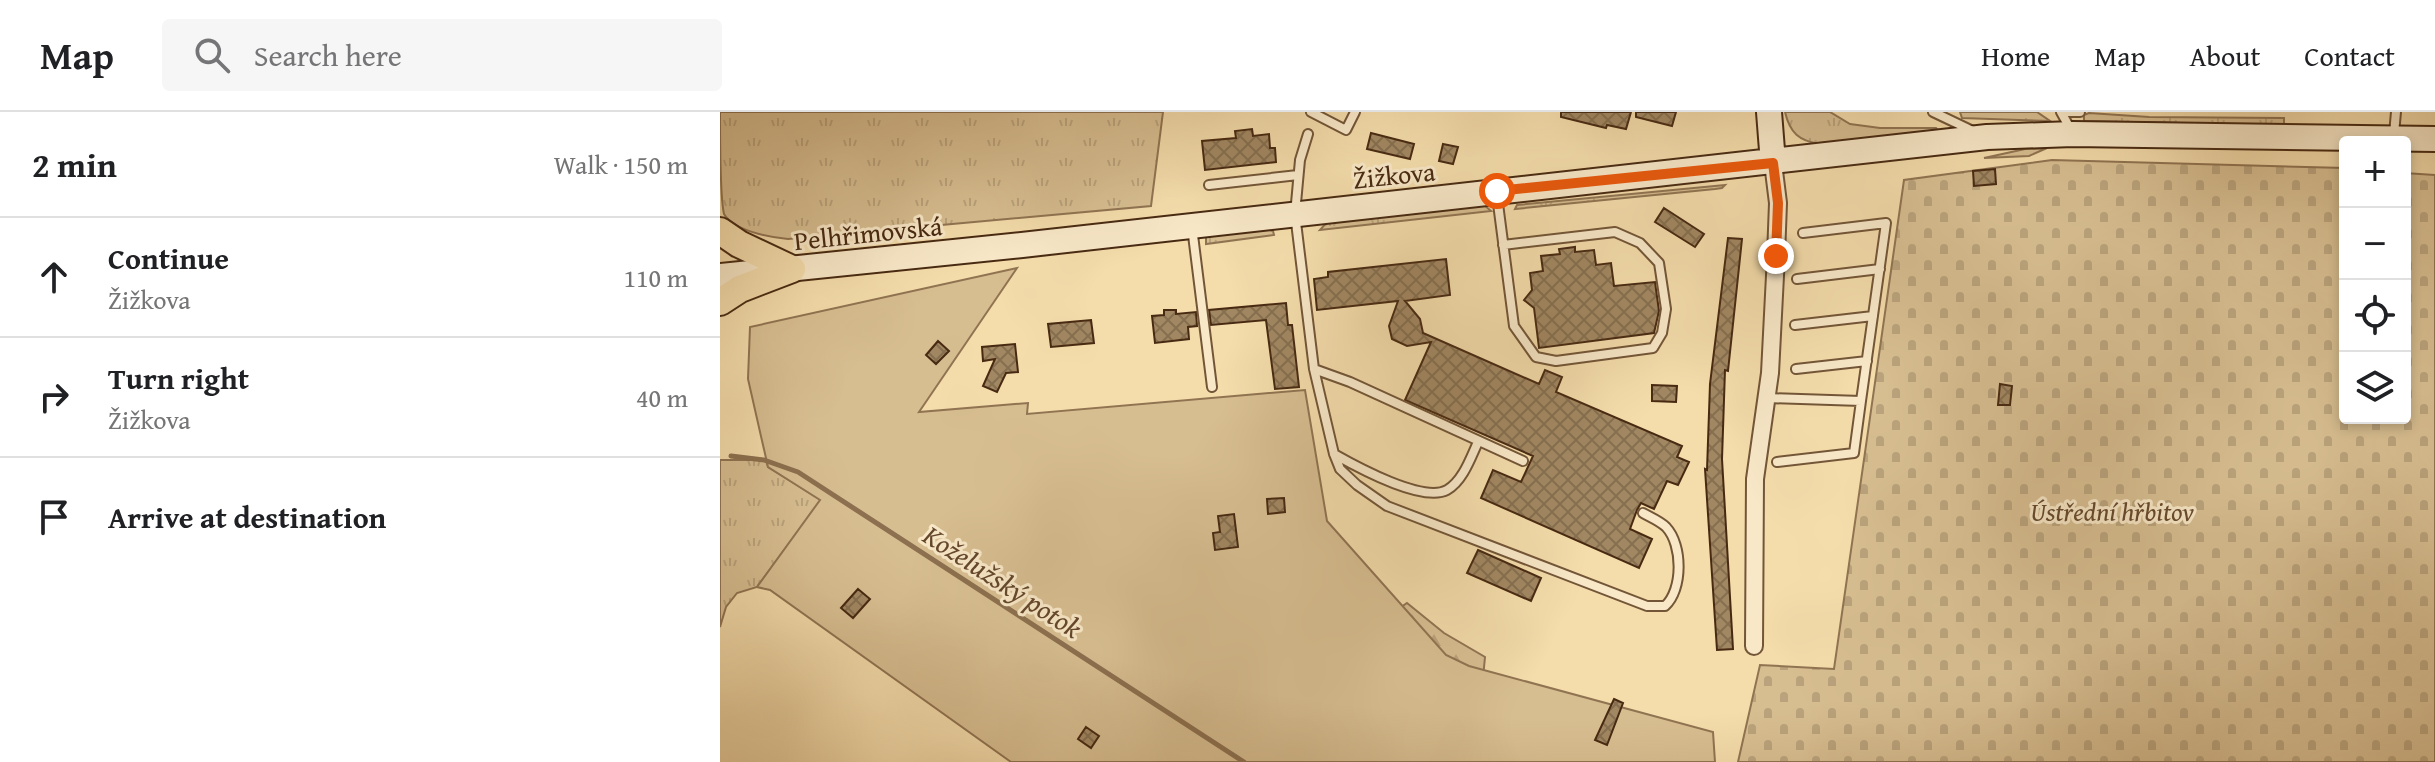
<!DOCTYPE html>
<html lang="en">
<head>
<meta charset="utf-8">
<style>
  :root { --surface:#fff; --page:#f6f6f6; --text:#202124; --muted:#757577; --line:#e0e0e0 }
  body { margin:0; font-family:"Gentium Book Plus",serif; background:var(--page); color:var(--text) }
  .controls { position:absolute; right:24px; top:24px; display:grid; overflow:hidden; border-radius:8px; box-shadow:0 4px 12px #0003 }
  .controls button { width:72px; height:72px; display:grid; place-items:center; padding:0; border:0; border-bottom:2px solid var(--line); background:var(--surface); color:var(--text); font:40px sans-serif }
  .stop { position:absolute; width:24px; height:24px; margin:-18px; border:6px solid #ea580c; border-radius:50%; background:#fff }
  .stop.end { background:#ea580c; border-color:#fff; box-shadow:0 2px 8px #0008 }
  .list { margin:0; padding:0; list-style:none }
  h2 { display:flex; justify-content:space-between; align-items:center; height:104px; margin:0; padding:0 32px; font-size:34px }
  h2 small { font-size:26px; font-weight:400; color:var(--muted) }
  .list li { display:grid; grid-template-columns:52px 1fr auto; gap:24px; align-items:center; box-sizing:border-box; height:120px; padding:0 32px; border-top:2px solid var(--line) }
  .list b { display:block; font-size:30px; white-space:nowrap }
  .list p { margin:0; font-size:26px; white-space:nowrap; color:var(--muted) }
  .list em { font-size:26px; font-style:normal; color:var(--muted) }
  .icon { flex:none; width:44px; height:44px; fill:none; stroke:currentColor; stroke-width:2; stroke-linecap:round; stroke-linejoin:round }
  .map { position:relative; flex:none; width:1715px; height:650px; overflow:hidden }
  header { display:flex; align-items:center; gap:48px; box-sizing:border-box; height:112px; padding:0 40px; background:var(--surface); border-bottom:2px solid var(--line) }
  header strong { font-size:38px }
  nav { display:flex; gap:44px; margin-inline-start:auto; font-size:28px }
  .search { width:560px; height:72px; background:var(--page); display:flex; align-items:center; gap:20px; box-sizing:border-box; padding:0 28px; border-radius:8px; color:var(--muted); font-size:30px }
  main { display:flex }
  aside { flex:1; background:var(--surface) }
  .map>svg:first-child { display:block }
  .grass { fill:url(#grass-tufts); stroke:#907452; stroke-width:2 }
  .forest { fill:url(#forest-firs); stroke:#907452; stroke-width:2 }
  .cemetery { fill:url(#cemetery-stones); stroke:#907452; stroke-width:2 }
  .green { fill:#d7be91; stroke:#907452; stroke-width:2 }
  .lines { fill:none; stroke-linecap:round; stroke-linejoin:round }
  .stream { stroke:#8c704f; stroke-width:5 }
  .building { fill:url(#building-cross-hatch); stroke:#482a12; stroke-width:2 }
  .lane-casing { stroke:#735638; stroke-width:12 }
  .street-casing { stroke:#735638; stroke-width:20 }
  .secondary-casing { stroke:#482a12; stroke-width:28 }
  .primary-casing { stroke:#482a12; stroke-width:30 }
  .lane { stroke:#f8e8c8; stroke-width:8 }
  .street { stroke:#f8e8c8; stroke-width:16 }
  .secondary { stroke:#f8e8c8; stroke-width:24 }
  .primary { stroke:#f4dcab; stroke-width:26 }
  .route { stroke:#ea580c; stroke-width:10 }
  .labels { text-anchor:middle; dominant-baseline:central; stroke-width:6; stroke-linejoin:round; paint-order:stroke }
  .street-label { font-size:26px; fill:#482a12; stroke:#f8e8c8 }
  .park-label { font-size:26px; font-style:italic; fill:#65482b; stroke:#f8e8c8 }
  .water-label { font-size:28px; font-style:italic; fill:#64472b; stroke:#f8e8c8 }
</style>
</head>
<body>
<header>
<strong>Map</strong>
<div class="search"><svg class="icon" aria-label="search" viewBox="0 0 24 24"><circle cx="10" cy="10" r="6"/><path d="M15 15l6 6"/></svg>Search here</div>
<nav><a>Home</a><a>Map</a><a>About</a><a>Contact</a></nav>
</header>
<main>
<aside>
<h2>2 min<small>Walk · 150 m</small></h2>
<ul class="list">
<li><svg class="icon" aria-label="ahead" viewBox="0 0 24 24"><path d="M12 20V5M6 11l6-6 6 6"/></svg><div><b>Continue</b><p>Žižkova</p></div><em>110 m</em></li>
<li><svg class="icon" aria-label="right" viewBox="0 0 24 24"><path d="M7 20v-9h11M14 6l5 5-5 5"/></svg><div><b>Turn right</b><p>Žižkova</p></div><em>40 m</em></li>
<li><svg class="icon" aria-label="arrive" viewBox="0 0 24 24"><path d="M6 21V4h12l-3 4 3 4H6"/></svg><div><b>Arrive at destination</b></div></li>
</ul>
</aside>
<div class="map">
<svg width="1715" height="650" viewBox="0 0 1715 650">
  <defs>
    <pattern id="grass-tufts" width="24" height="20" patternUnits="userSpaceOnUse" patternTransform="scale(2)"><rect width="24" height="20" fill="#d7be91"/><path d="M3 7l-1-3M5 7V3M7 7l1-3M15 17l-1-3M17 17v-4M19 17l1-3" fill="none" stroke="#baa37c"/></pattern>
    <pattern id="forest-firs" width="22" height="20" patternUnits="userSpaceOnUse" patternTransform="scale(2)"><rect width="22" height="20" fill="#d7be91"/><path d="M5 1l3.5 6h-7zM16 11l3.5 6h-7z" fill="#baa37c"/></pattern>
    <pattern id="cemetery-stones" width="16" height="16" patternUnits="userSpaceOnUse" patternTransform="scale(2)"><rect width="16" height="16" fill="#d7be91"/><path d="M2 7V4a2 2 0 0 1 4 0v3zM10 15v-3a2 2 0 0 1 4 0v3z" fill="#baa37c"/></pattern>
    <pattern id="building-cross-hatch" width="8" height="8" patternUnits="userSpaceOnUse" patternTransform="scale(2)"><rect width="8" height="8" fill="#a18762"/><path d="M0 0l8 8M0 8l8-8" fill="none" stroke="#856f4f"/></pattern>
  </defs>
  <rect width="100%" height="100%" fill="#f4dcab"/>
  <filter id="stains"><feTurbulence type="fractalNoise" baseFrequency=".0025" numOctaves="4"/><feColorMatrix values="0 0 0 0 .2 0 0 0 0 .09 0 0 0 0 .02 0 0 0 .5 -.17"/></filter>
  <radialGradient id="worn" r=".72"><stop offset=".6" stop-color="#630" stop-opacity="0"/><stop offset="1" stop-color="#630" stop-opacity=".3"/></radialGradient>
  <path class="grass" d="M 0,0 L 443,0 L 431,94 L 68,127 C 49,125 14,119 4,102 C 0,85 0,22 0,0 Z
    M 1065,0 L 1110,0 L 1130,12 L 1160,16 L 1216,16 L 1219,19 L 1100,32 C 1079,29 1070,21 1065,0 Z
    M 1240,0 L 1317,0 L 1330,9 L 1242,6 Z
    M 1369,1 L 1429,5 L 1564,6 L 1564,13 L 1364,9 L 1364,3 Z
    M 1327,36 L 1309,44 L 1264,46 L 1305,37 Z
    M 1005,73 L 1002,76 L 995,77 L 795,97 L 797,93 Z
    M 763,92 L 771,99 L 600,118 L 607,110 Z
    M 546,117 L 553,119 L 554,123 L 486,132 L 486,124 Z
    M 0,348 L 46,348 L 48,355 L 101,388 L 37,475 L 17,481 L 6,495 L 0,515 Z"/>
  <path class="forest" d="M 687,491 L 724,521 L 765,545 L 763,566 L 757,577 L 677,498 Z"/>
  <path class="cemetery" d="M 1332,48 L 1625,56 L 1625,306 L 1685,306 L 1685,61 L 1715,63 L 1715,650 L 1018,650 L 1040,553 L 1114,557 L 1184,68 Z"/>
  <path class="green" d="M 297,156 L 199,300 L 308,291 L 307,302 L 585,278 L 607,409 L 726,543 L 749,554 L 993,620 L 995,650 L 291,650 L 50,478 L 37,475 L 100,388 L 48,355 L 28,267 L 30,215 Z"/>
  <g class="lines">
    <path class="stream" d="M 11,344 L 44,348 L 78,360 L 524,650"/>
  </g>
  <path class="building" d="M 841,0 L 911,0 L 906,17 L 887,13 L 886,16 L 841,5 Z
    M 916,0 L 956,0 L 952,14 L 916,5 Z
    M 532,17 L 533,24 L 549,22 L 550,36 L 555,36 L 556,50 L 485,58 L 482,29 L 516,26 L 515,19 Z
    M 651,21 L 694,32 L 690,47 L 647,37 Z
    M 723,32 L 738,35 L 733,52 L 719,49 Z
    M 1275,57 L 1276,72 L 1254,74 L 1253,59 Z
    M 944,96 L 984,122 L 975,135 L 935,110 Z
    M 1008,126 L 1022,127 L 1008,259 L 1005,258 L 1002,347 L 1013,537 L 997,538 L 985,357 L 987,358 L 990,272 Z
    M 855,135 L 855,140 L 874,138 L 876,153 L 891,151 L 894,174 L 935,170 L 939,199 L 934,221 L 819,236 L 814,196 L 804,188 L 812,178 L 810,161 L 823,159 L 821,144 L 840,142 L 839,137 Z
    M 726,147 L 730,183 L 685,189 L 700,207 L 703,221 L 819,272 L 825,258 L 842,265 L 836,280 L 962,334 L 957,345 L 969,350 L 958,373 L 947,369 L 934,397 L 921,391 L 917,398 L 910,417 L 932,427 L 919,456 L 761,386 L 773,358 L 801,370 L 813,344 L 685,288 L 711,230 L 687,234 L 672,227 L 669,214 L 678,189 L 597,198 L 594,167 L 608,165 L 608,160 Z
    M 566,191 L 568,213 L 572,213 L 579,275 L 555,277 L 546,208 L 491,213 L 489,198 Z
    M 444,198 L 456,198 L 456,202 L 476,200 L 477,214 L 468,215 L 469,227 L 435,231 L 432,204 L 444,203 Z
    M 371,208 L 374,231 L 331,235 L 328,212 Z
    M 218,229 L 229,239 L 216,252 L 206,243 Z
    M 295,232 L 298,260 L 286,261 L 277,280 L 263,274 L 275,247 L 263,249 L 262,235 Z
    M 1280,272 L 1292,274 L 1290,293 L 1278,293 Z
    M 932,273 L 957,274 L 956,290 L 932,289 Z
    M 564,386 L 565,400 L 548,402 L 547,387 Z
    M 514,402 L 518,435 L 495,438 L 493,421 L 500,420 L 498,404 Z
    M 758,438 L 821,466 L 811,489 L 747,461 Z
    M 138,477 L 150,487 L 133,506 L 121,496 Z
    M 894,587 L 903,591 L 887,633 L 875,628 Z
    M 366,615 L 379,624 L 371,636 L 358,627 Z"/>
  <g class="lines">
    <defs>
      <path id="lane" d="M 591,0 L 626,18 L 635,0
        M 1213,0 L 1255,20
        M 1341,0 L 1351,18
        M 1342,0 L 1360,0
        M 588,22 L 580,48 L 575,102 L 594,257 L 614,342 L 620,357 L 637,373 L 667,394 L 927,494 L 945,494 C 963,478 963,433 946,415 C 940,409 930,405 923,401
        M 1674,22 L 1676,0
        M 489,73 L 578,63
        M 777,84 L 794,214 L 816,245 L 836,249 L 933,236 L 942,221 L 946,197 L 939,151 L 920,131 L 895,120 L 783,133
        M 472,115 L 492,275
        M 1083,121 L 1166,111 L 1141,289
        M 1077,167 L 1160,157
        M 1075,213 L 1153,204
        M 594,257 L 630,270 L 803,349
        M 1076,257 L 1147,249
        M 1047,286 L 1141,289 L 1134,341 L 1057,350
        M 614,342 C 637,355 703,391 727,378 C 743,369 751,345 758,330"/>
      <path id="street" d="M 1034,534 L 1035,367 L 1050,261 L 1056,144 L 1058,91 L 1053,51"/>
      <path id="secondary" d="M 1049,0 L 1053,51
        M 0,164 L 302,133 L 1267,25 L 1353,22 L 1715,27"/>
      <path id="primary" d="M 0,119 L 19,132 L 72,157
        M 0,190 L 20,177 L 72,157"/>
    </defs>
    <use href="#lane" class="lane-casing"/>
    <use href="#street" class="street-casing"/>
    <use href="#secondary" class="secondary-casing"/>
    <use href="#primary" class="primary-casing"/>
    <use href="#lane" class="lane"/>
    <use href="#street" class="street"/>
    <use href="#secondary" class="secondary"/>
    <use href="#primary" class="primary"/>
  </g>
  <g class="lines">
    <path class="route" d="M 777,79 L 1053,51 L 1058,91 L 1056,144"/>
  </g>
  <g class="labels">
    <g class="street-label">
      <text transform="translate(674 63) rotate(-6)">Žižkova</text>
      <text transform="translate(148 121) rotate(-6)">Pelhřimovská</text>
    </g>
    <g class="park-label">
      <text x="1392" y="399">Ústřední hřbitov</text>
    </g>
    <g class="water-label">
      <text transform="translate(283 469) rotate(33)">Koželužský potok</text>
    </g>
  </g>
  <rect width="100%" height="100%" filter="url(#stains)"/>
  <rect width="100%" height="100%" fill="url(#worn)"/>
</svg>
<div class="controls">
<button>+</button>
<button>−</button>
<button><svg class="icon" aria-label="locate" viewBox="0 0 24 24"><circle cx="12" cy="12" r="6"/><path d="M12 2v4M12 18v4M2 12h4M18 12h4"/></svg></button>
<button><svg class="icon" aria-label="layers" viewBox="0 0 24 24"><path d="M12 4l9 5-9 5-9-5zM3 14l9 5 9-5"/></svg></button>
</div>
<div class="stop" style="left:777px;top:79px"></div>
<div class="stop end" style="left:1056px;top:144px"></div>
</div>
</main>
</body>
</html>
